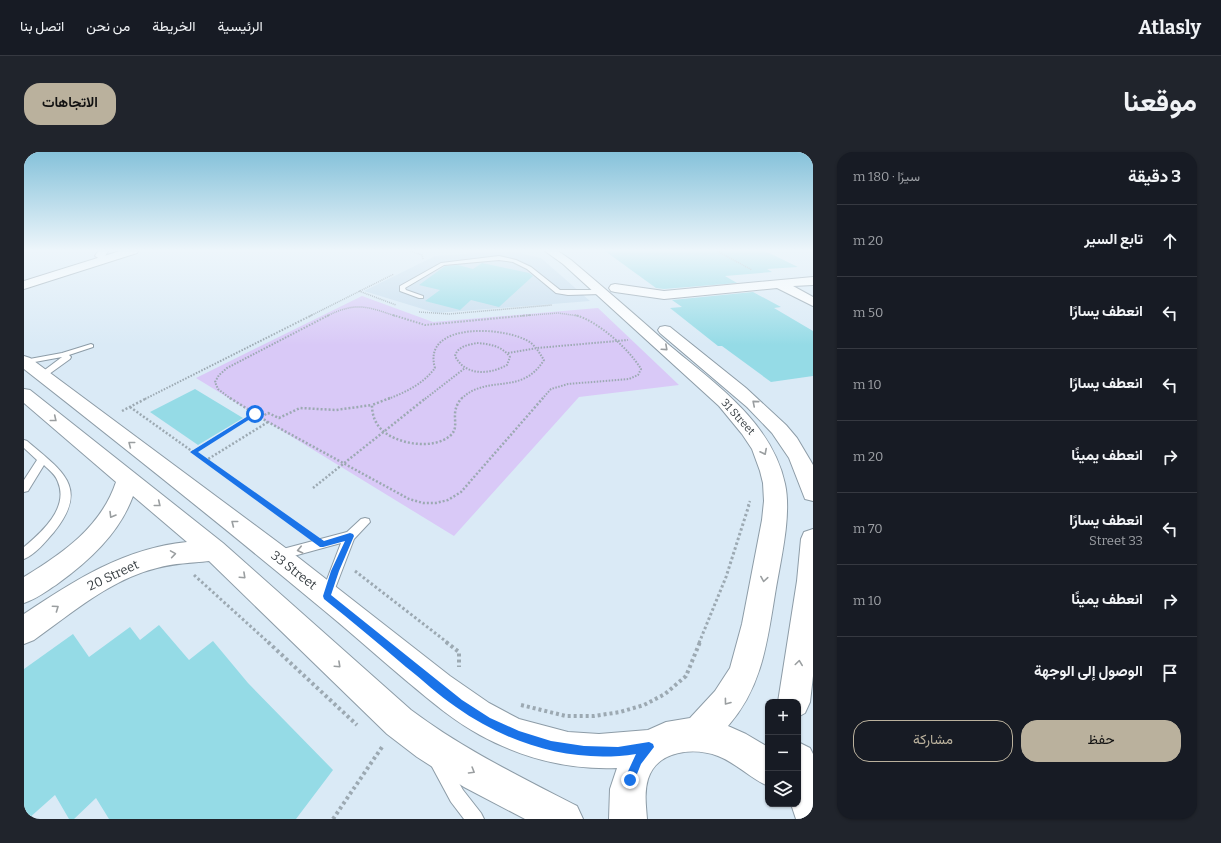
<!DOCTYPE html>
<html lang="ar">
<head>
<meta charset="utf-8">
<style>
  :root { --surface:#171b24; --page:#20242c; --text:#f1f3f6; --muted:#9ea1a6; --line:#363941; --accent:#bab19d }
  body { margin:0; font-family:Bitter,Vazirmatn,serif; background:var(--page); color:var(--text); direction:rtl }
  .controls { position:absolute; right:12px; bottom:12px; display:grid; overflow:hidden; border-radius:8px; box-shadow:0 1px 3px #0004 }
  .controls button { width:36px; height:36px; display:grid; place-items:center; padding:0; border:0; border-bottom:1px solid var(--line); background:var(--surface); color:var(--text); font:20px sans-serif }
  .stop { position:absolute; width:12px; height:12px; margin:-9px; border:3px solid #1a73e8; border-radius:50%; background:#fff }
  .stop.end { background:#1a73e8; border-color:#fff; box-shadow:0 1px 4px #0008 }
  .list { margin:0; padding:0; list-style:none }
  h2 { display:flex; justify-content:space-between; align-items:center; height:52px; margin:0; padding:0 16px; font-size:17px }
  h2 small { font-size:13px; font-weight:400; color:var(--muted) }
  .list li { display:grid; grid-template-columns:26px 1fr auto; gap:12px; align-items:center; box-sizing:border-box; height:72px; padding:0 16px; border-top:1px solid var(--line) }
  .list b { display:block; font-size:15px; white-space:nowrap }
  .list p { margin:0; font-size:13px; white-space:nowrap; color:var(--muted) }
  .list em { font-size:13px; font-style:normal; color:var(--muted) }
  .actions { display:flex; gap:8px; padding:12px 16px }
  .actions a { flex:1; padding:9px 0; border:1px solid var(--accent); border-radius:16px; text-align:center; font-size:14px; color:var(--accent) }
  .actions .main { background:var(--accent); color:#111 }
  .icon { flex:none; width:22px; height:22px; fill:none; stroke:currentColor; stroke-width:2; stroke-linecap:round; stroke-linejoin:round }
  .map { position:relative; flex:none; width:789px; height:667px; overflow:hidden; direction:ltr; border-radius:16px }
  header { display:flex; align-items:center; gap:24px; box-sizing:border-box; height:56px; padding:0 20px; background:var(--surface); border-bottom:1px solid var(--line) }
  header strong { font-size:19px }
  nav { display:flex; gap:22px; margin-inline-start:auto; font-size:14px }
  .intro { display:flex; align-items:center; justify-content:space-between; box-sizing:border-box; height:96px; padding:0 24px }
  h1 { margin:0; font-size:28px }
  .button { padding:10px 18px; border-radius:16px; background:var(--accent); color:#111; font-size:14px; font-weight:700 }
  main { display:flex; gap:24px; padding:0 24px }
  aside { flex:1; background:var(--surface); border-radius:16px; box-shadow:0 1px 3px #0004 }
  .map>svg:first-child { display:block }
  .built { fill:#c7ddee }
  .green { fill:#d9c9f7 }
  .building { fill:#95dbe6 }
  .lines { fill:none; stroke-linecap:round; stroke-linejoin:round }
  .lane-casing { stroke:#8d9ca7; stroke-width:2 }
  .street-casing { stroke:#8d9ca7; stroke-width:2 }
  .secondary-casing { stroke:#8d9ca7; stroke-width:2 }
  .path-far4 { stroke:#9ca9b2; stroke-width:1.5; stroke-dasharray:1 1; stroke-linecap:butt }
  .path-far3 { stroke:#9ca9b2; stroke-width:2; stroke-dasharray:1.5 1.5; stroke-linecap:butt }
  .path-far2 { stroke:#9ca9b2; stroke-width:2.5; stroke-dasharray:2 2; stroke-linecap:butt }
  .path-far1 { stroke:#9ca9b2; stroke-width:3; stroke-dasharray:2.5 2.5; stroke-linecap:butt }
  .path { stroke:#9ca9b2; stroke-width:4; stroke-dasharray:3 3; stroke-linecap:butt }
  .lane { fill:#fff; fill-rule:evenodd }
  .street { fill:#fff; fill-rule:evenodd }
  .secondary { fill:#fff; fill-rule:evenodd }
  .oneway { stroke:#9a9ea0 }
  .route { fill:#1a73e8 }
  .labels { text-anchor:middle; dominant-baseline:central; stroke-width:3; stroke-linejoin:round; paint-order:stroke }
  .street-label { font-size:11px; fill:#353c40; stroke:#fff }
  .near-street-label { font-size:13px; fill:#353c40; stroke:#fff }
</style>
</head>
<body>
<header>
<strong>Atlasly</strong>
<nav><a>الرئيسية</a><a>الخريطة</a><a>من نحن</a><a>اتصل بنا</a></nav>
</header>
<div class="intro"><h1>موقعنا</h1><a class="button">الاتجاهات</a></div>
<main>
<aside>
<h2>3 دقيقة<small>سيرًا · 180 m</small></h2>
<ul class="list">
<li><svg class="icon" aria-label="ahead" viewBox="0 0 24 24"><path d="M12 20V5M6 11l6-6 6 6"/></svg><div><b>تابع السير</b></div><em>20 m</em></li>
<li><svg class="icon" aria-label="left" viewBox="0 0 24 24"><path d="M17 20v-9H6M10 6l-5 5 5 5"/></svg><div><b>انعطف يسارًا</b></div><em>50 m</em></li>
<li><svg class="icon" aria-label="left" viewBox="0 0 24 24"><path d="M17 20v-9H6M10 6l-5 5 5 5"/></svg><div><b>انعطف يسارًا</b></div><em>10 m</em></li>
<li><svg class="icon" aria-label="right" viewBox="0 0 24 24"><path d="M7 20v-9h11M14 6l5 5-5 5"/></svg><div><b>انعطف يمينًا</b></div><em>20 m</em></li>
<li><svg class="icon" aria-label="left" viewBox="0 0 24 24"><path d="M17 20v-9H6M10 6l-5 5 5 5"/></svg><div><b>انعطف يسارًا</b><p>33 Street</p></div><em>70 m</em></li>
<li><svg class="icon" aria-label="right" viewBox="0 0 24 24"><path d="M7 20v-9h11M14 6l5 5-5 5"/></svg><div><b>انعطف يمينًا</b></div><em>10 m</em></li>
<li><svg class="icon" aria-label="arrive" viewBox="0 0 24 24"><path d="M6 21V4h12l-3 4 3 4H6"/></svg><div><b>الوصول إلى الوجهة</b></div></li>
</ul>
<div class="actions"><a class="main">حفظ</a><a>مشاركة</a></div>
</aside>
<div class="map">
<svg width="789" height="667" viewBox="0 0 789 667">
  <rect width="100%" height="100%" fill="#daeaf6"/>
  <path class="built" d="M 485,99 L 517,106 L 566,149 L 412,161 L 340,139 L 411,104 Z"/>
  <path class="green" d="M 338,144 L 409,170 L 574,156 L 655,233 L 555,245 L 430,384 L 172,226 Z"/>
  <path class="building" d="M 581,99 L 741,99 L 774,115 L 743,117 L 748,120 L 701,124 L 713,131 L 640,137 L 632,136 Z
    M 458,111 L 505,121 L 509,124 L 475,155 L 447,148 L 436,158 L 401,149 L 416,138 L 395,133 L 421,114 L 434,113 L 449,117 Z
    M 729,140 L 757,155 L 750,156 L 789,179 L 789,224 L 747,230 L 698,194 L 694,194 L 646,156 L 658,155 L 648,148 Z
    M 171,237 L 219,266 L 174,293 L 126,260 Z
    M 135,473 L 165,508 L 189,489 L 224,531 L 309,618 L 272,667 L 85,667 L 72,646 L 50,667 L 45,667 L 31,643 L 4,667 L 0,667 L 0,517 L 49,482 L 65,505 L 106,475 L 116,488 Z"/>
  <g class="lines">
    <defs>
      <path id="lane" d="M 475,104 L 492,108 L 507,115 L 536,138 L 577,138 L 580,140 L 577,142 L 544,143 L 532,141 L 503,117 L 489,110 L 475,108 L 420,113 L 381,136 L 382,138 L 399,144 L 399,146 L 395,146 L 376,139 L 376,134 L 417,111 Z
        M 67,192 L 69,193 L 69,195 L 45,203 L 47,205 L 46,207 L 21,225 L 18,225 L 14,223 L 38,205 L 0,212 L 0,208 L 38,201 Z
        M 0,288 L 3,289 C 38,319 66,335 30,380 C 22,389 11,403 0,407 L 0,395 C 18,380 45,356 34,330 C 32,323 25,318 20,313 L 4,339 L 0,340 L 0,328 L 13,308 L 0,296 Z
        M 341,366 L 345,367 L 346,370 L 330,387 L 307,447 L 303,449 L 299,447 L 297,443 L 317,391 L 255,408 L 251,406 L 249,403 L 251,400 L 255,398 L 323,380 L 337,367 Z
        M 414,603 L 420,605 L 439,638 L 457,661 L 460,667 L 440,667 L 427,650 L 406,611 L 408,605 Z"/>
      <path id="street" d="M 74,99 L 84,99 L 80,106 L 76,107 L 71,104 Z
        M 789,125 L 789,133 L 769,134 L 789,145 L 789,154 L 753,136 L 640,147 L 591,140 L 587,139 L 585,136 L 587,133 L 591,132 L 640,139 Z"/>
      <path id="secondary" d="M 96,99 L 114,99 L 113,101 L 0,137 L 0,129 Z
        M 521,99 L 534,99 L 547,108 C 580,136 613,164 645,193 C 690,231 748,270 761,332 C 768,364 756,410 751,442 C 743,491 738,535 704,574 L 722,582 L 744,595 L 744,634 C 726,626 712,611 694,604 C 670,595 633,598 624,627 C 620,640 622,654 623,667 L 585,667 L 586,637 L 593,616 C 544,618 498,606 456,583 C 430,569 408,550 385,531 C 354,505 323,477 291,451 C 195,371 98,294 0,217 L 0,204 L 6,206 L 275,406 L 426,524 L 465,551 L 495,567 L 544,580 L 575,582 L 624,578 L 642,570 L 666,566 L 691,539 L 706,516 L 718,472 L 738,368 L 740,349 L 739,331 L 736,319 L 728,297 L 718,282 L 695,254 L 539,112 Z
        M 641,174 L 646,175 L 722,236 L 762,273 L 773,286 L 789,313 L 789,349 L 781,347 L 765,306 L 748,281 L 723,255 L 636,181 L 634,178 L 636,175 Z
        M 0,237 L 6,238 L 199,391 L 387,558 C 439,597 495,624 553,654 L 559,667 L 501,667 L 440,635 L 393,605 L 363,582 L 185,409 C 168,411 150,411 133,416 C 87,427 48,461 10,488 L 0,492 L 0,462 C 51,428 101,396 163,390 L 109,344 C 95,382 64,410 32,433 C 21,440 12,447 0,451 L 0,425 C 39,401 77,375 92,330 L 0,251 Z
        M 789,377 L 789,524 L 786,550 L 781,561 L 774,565 L 774,550 L 754,550 L 773,429 L 777,387 L 780,380 Z
        M 774,590 L 786,596 L 789,602 L 789,667 L 772,667 L 767,652 L 774,652 Z"/>
    </defs>
    <use href="#lane" class="lane-casing"/>
    <use href="#street" class="street-casing"/>
    <use href="#secondary" class="secondary-casing"/>
    <path class="path-far4" d="M 386,99 L 398,103 L 399,107
      M 693,99 L 728,118
      M 335,139 L 372,153
      M 395,160 L 425,162 L 528,153
      M 286,164 L 370,122
      M 303,164 C 331,150 343,154 371,164
      M 496,164 L 534,161 L 555,164"/>
    <path class="path-far3" d="M 369,163 L 401,173 L 507,163
      M 453,191 C 466,192 478,194 486,205 L 483,213 C 465,223 441,224 431,204 C 434,194 444,193 453,191 Z
      M 484,201 L 513,196 L 604,188
      M 121,247 L 288,163
      M 207,247 L 194,237 L 191,230 L 195,223 L 203,216 L 305,163
      M 364,247 C 382,240 399,232 411,216 C 397,169 484,174 507,191 C 513,196 516,202 520,208 C 497,245 464,221 437,247
      M 401,247 L 441,216
      M 518,247 L 527,237 L 544,232 L 605,227 L 614,223 L 617,217 C 605,197 574,169 551,163"/>
    <path class="path-far2" d="M 206,246 L 244,270 L 385,347 L 399,351 L 412,351 L 424,348 L 437,340 L 519,246
      M 366,246 L 348,253 C 348,261 350,269 356,276 C 370,292 410,299 427,283 C 437,273 424,261 438,246
      M 106,255 L 245,354
      M 98,259 L 123,246
      M 237,265 L 244,261 L 255,266 L 276,256 L 312,258 L 348,253
      M 169,300 L 231,262
      M 181,309 L 244,270
      M 289,336 L 402,246
      M 724,354 L 726,349"/>
    <path class="path-far1" d="M 244,353 L 279,378
      M 331,419 L 424,491
      M 170,423 L 245,491
      M 675,491 L 702,425 L 725,353"/>
    <path class="path" d="M 244,490 L 333,573
      M 422,490 L 435,500 L 435,515
      M 497,553 L 542,564 L 570,564 L 596,560 L 620,553 L 641,542 L 662,524 L 676,490
      M 309,667 L 358,595"/>
    <use href="#lane" class="lane"/>
    <use href="#street" class="street"/>
    <use href="#secondary" class="secondary"/>
  </g>
  <defs><path id="oneway-chevron" d="M-2-3.5L2.5 0L-2 3.5" fill="none" stroke-width="1.6" stroke-linecap="round" stroke-linejoin="round"/></defs>
  <g class="oneway">
    <use href="#oneway-chevron" transform="translate(641 196) rotate(42)"/>
    <use href="#oneway-chevron" transform="translate(731 251) rotate(-140)"/>
    <use href="#oneway-chevron" transform="translate(30 267) rotate(39)"/>
    <use href="#oneway-chevron" transform="translate(107 292) rotate(-142)"/>
    <use href="#oneway-chevron" transform="translate(740 300) rotate(63)"/>
    <use href="#oneway-chevron" transform="translate(134 352) rotate(39)"/>
    <use href="#oneway-chevron" transform="translate(88 363) rotate(121)"/>
    <use href="#oneway-chevron" transform="translate(210 371) rotate(-142)"/>
    <use href="#oneway-chevron" transform="translate(276 398) rotate(167)"/>
    <use href="#oneway-chevron" transform="translate(149 402) rotate(-9)"/>
    <use href="#oneway-chevron" transform="translate(219 424) rotate(43)"/>
    <use href="#oneway-chevron" transform="translate(740 427) rotate(99)"/>
    <use href="#oneway-chevron" transform="translate(32 456) rotate(-35)"/>
    <use href="#oneway-chevron" transform="translate(775 511) rotate(-82)"/>
    <use href="#oneway-chevron" transform="translate(314 513) rotate(43)"/>
    <use href="#oneway-chevron" transform="translate(703 550) rotate(127)"/>
    <use href="#oneway-chevron" transform="translate(448 619) rotate(31)"/>
  </g>
  <linearGradient id="sky" x2="0" y2="1"><stop stop-color="#86c2da"/><stop offset="0.51" stop-color="#eef6fb"/><stop offset="1" stop-color="#eef6fb" stop-opacity="0"/></linearGradient>
  <rect width="789" height="193" fill="url(#sky)"/>
  <path class="route" d="M 229,261 L 234,262 L 174,300 L 300,389 L 326,381 L 329,382 L 330,384 L 315,419 L 307,443 L 438,548 L 466,566 L 495,579 L 527,589 L 560,594 L 594,595 L 625,590 L 629,592 L 630,595 L 617,612 L 609,632 L 606,634 L 602,632 L 600,628 L 612,602 C 548,612 484,592 432,555 C 414,543 399,528 382,515 C 355,492 328,469 300,447 L 299,444 L 307,419 L 321,389 L 299,395 L 296,395 L 166,300 Z"/>
  <g class="labels">
    <g class="street-label">
      <text transform="translate(714 265) rotate(48)">31 Street</text>
    </g>
    <g class="near-street-label">
      <text transform="translate(270 418) rotate(38)">33 Street</text>
      <text transform="translate(89 423) rotate(-25)">20 Street</text>
    </g>
  </g>
</svg>
<div class="controls">
<button>+</button>
<button>−</button>
<button><svg class="icon" aria-label="layers" viewBox="0 0 24 24"><path d="M12 4l9 5-9 5-9-5zM3 14l9 5 9-5"/></svg></button>
</div>
<div class="stop" style="left:231px;top:262px"></div>
<div class="stop end" style="left:606px;top:628px"></div>
</div>
</main>
</body>
</html>
